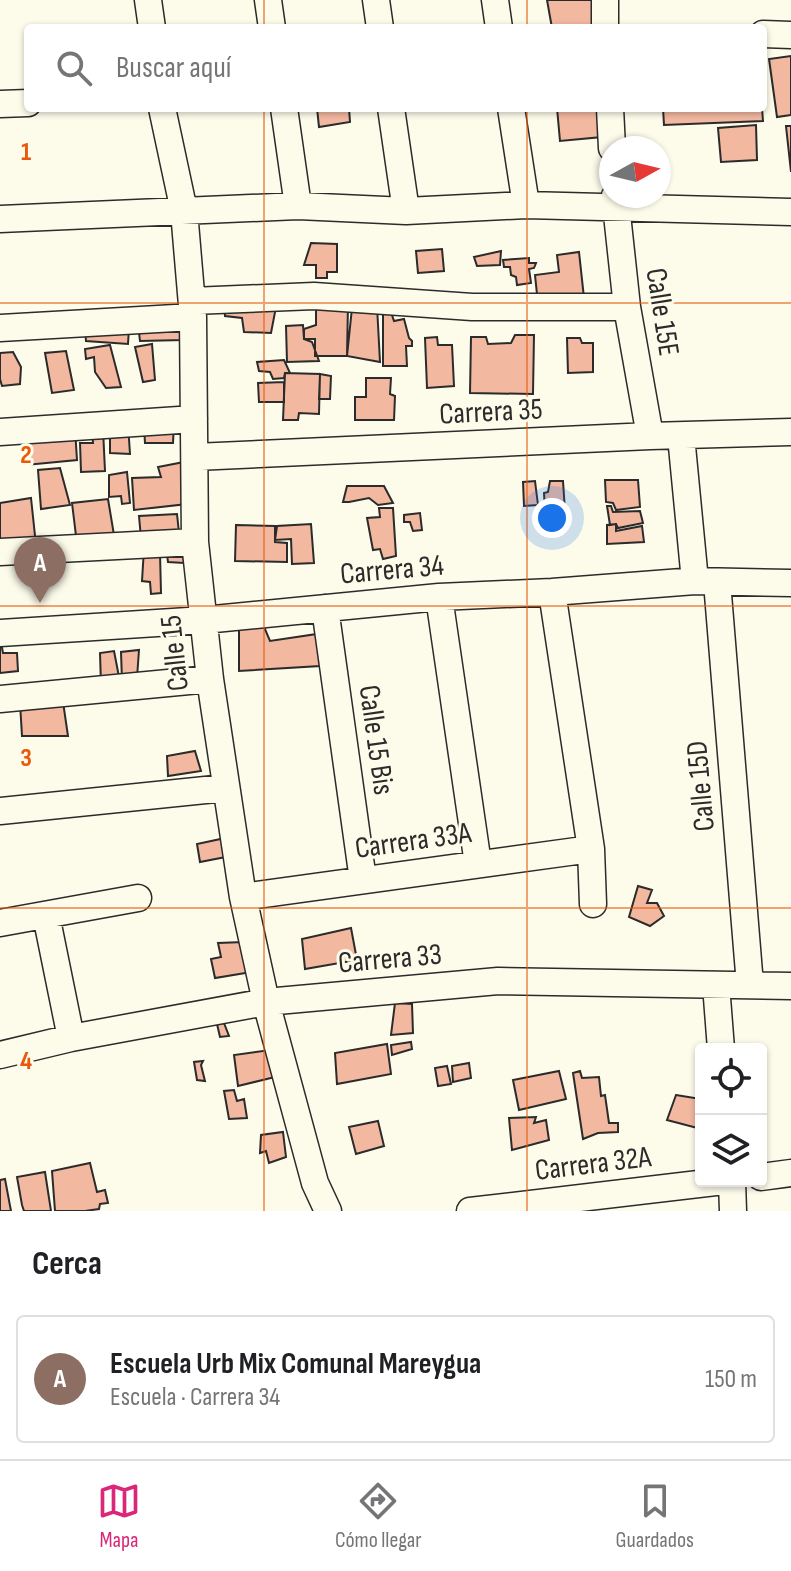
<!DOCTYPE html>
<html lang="es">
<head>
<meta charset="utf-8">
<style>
  :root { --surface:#fff; --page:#f6f6f6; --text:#202124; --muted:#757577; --line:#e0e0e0; --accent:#db2777 }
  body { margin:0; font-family:"Sofia Sans Condensed",sans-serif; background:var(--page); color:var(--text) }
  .controls { position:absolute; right:24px; bottom:24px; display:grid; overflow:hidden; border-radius:8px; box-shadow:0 2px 6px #0004 }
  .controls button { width:72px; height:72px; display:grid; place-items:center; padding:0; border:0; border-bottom:2px solid var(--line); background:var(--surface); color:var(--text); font:40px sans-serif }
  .compass { position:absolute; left:599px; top:136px; width:72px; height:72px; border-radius:50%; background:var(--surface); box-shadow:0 2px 6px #0004; rotate:82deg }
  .you { position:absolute; left:552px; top:518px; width:28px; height:28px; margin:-20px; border:6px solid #fff; border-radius:50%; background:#1a73e8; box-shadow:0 0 0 12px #1a73e833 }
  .badge { display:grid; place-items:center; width:52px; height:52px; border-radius:50%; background:var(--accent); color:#fff; font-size:26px; font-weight:700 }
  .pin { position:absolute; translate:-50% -66px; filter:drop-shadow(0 2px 4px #0008) }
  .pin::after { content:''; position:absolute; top:42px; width:28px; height:24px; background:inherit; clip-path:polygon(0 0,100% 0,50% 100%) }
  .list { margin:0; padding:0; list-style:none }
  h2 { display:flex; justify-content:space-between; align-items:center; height:104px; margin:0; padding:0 32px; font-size:34px }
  h2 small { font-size:26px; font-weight:400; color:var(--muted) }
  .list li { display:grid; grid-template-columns:52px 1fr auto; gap:24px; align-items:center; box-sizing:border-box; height:128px; margin:0 16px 16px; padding:0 16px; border:2px solid var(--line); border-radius:8px }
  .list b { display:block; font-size:30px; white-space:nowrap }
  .list p { margin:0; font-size:26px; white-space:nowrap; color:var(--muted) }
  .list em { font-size:26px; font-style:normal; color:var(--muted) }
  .icon { flex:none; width:44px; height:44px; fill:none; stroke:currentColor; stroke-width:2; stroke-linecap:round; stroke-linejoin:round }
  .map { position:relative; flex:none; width:791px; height:1211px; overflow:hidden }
  .search { position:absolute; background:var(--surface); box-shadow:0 2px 6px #0004; left:24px; right:24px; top:24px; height:88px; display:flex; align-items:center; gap:20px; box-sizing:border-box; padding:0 28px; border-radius:8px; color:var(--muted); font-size:30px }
  .sheet { height:248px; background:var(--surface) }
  nav { display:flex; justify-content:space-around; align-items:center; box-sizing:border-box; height:112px; border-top:2px solid var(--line); background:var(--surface); font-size:22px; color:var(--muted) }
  nav a { display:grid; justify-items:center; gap:4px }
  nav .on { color:var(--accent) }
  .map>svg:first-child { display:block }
  .building { fill:#f2b8a0; stroke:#2b2b2b; stroke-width:2 }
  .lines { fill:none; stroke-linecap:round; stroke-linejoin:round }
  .minor-casing { stroke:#2b2b2b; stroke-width:29 }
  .minor { stroke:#fdfbea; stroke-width:26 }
  .grid { fill:none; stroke:#e8590c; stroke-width:2; stroke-opacity:0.55 }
  .labels { text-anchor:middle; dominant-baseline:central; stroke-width:6; stroke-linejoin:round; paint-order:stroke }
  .street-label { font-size:30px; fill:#2b2b2b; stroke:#fdfbea }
  .grid-label { font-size:26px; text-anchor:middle; font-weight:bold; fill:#e8590c; stroke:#fdfbea; stroke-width:6; stroke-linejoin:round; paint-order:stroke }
</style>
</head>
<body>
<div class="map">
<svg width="791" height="1211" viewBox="0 0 791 1211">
  <rect width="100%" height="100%" fill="#fdfbea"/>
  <path class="building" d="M 547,0 L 598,0 L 603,28 L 552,28 Z
    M 791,56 L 791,115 L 777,117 L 769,59 Z
    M 317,108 L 349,108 L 350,122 L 319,127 Z
    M 557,108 L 599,108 L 602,137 L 560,141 Z
    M 663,108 L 762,108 L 763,121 L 664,125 Z
    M 756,125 L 757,160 L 721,162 L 718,128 Z
    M 786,126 L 791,126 L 791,172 Z
    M 311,243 L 337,244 L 337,272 L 327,272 L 327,278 L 316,278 L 316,265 L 304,265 Z
    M 442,249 L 444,271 L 418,273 L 416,251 Z
    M 501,251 L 500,265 L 477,266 L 474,257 Z
    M 579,252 L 584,298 L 538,304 L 535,275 L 559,272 L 557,255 Z
    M 529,258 L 529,263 L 536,263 L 534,268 L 529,269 L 531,283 L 517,285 L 516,277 L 511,275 L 510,267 L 504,267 L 503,260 Z
    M 224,303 L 246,303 L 247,312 L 276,307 L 271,333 L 244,332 L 242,318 L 225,316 Z
    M 316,304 L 348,304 L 347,356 L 315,356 L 315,339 L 304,339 L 304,329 L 316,325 Z
    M 377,306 L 380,362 L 347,356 L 352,308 Z
    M 391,312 L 394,321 L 404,319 L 409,338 L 412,341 L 412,346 L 406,346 L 407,366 L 383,366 L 383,314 Z
    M 179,321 L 183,340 L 140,341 L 138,324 Z
    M 303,325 L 304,339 L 312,342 L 319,361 L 287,362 L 286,326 Z
    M 85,327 L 129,328 L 128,344 L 86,341 Z
    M 515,335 L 534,335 L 533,394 L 470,393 L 471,337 L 486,337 L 488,344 L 511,343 Z
    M 437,337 L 438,345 L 452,345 L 454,386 L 427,388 L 425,338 Z
    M 567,338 L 580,338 L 582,343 L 593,343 L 593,372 L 568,373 Z
    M 152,344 L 155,380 L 143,382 L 135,347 Z
    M 110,345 L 121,387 L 106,388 L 95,372 L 94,357 L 86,359 L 85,349 Z
    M 66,351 L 74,390 L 52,393 L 45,353 Z
    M 13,352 L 21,367 L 20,384 L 2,386 L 0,379 L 0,353 Z
    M 284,360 L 290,373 L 285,373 L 284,378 L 273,379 L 270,372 L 259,371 L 257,362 Z
    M 285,373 L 320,374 L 319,414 L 299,413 L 298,420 L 283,420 Z
    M 320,374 L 331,376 L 330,399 L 319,399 Z
    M 366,378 L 391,378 L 390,394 L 395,396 L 394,420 L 355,420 L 355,397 L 366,397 Z
    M 284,382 L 284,402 L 259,402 L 258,383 Z
    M 174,423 L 173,443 L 145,443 L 144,427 Z
    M 128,424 L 130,454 L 110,453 L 110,426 Z
    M 75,429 L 77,460 L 26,465 L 21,431 Z
    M 103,429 L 105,471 L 81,472 L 80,443 L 93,443 L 92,430 Z
    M 184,462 L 187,504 L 134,510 L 132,478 L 161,477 L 158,467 Z
    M 60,468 L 70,505 L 41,509 L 38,470 Z
    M 127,472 L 130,503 L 122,504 L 121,496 L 109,497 L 109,475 Z
    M 605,480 L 638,480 L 640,507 L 616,510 L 613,503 L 606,502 Z
    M 535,481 L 538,505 L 524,506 L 523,482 Z
    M 550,481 L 563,481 L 565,511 L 545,512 L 544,493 L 548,492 Z
    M 347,486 L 384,486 L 393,503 L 378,505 L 369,498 L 349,502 L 343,502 Z
    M 31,498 L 36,545 L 0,546 L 0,503 Z
    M 108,499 L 115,541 L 77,544 L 72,503 Z
    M 607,506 L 611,506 L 613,512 L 640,511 L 643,523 L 618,528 L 616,524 L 610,525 Z
    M 379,508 L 393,508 L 396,556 L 383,559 L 380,549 L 373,550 L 367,518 L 380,517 Z
    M 420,513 L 422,530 L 413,531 L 410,522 L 404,522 L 404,515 Z
    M 177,514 L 179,533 L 141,538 L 139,516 Z
    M 311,524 L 314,563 L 292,564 L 291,539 L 275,540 L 277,526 Z
    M 616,524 L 616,531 L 642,526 L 644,542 L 607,544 L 607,525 Z
    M 236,525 L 275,526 L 275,542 L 287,543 L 287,562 L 235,561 Z
    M 182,545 L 184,563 L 168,562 L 166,547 Z
    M 144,548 L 160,553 L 161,593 L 151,594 L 150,582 L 142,581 Z
    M 239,620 L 262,622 L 270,641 L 317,634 L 320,666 L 239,671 Z
    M 0,637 L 3,653 L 17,653 L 18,671 L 0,673 Z
    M 139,650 L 137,678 L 122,681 L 121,652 Z
    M 114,651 L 120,682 L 101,685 L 100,653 Z
    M 62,695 L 68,736 L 22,736 L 20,703 Z
    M 195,751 L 201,771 L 168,776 L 167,756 Z
    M 230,837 L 236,855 L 200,862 L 197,844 Z
    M 638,886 L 652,890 L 647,903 L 657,903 L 664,916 L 650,926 L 629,917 Z
    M 351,928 L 357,960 L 305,969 L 302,939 Z
    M 244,942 L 257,971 L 215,978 L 211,959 L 221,957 L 218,943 Z
    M 395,1003 L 412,1004 L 413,1033 L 391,1035 Z
    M 224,1023 L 229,1036 L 220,1037 L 217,1024 Z
    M 411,1042 L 412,1049 L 392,1055 L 391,1045 Z
    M 387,1044 L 391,1074 L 337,1084 L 335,1053 Z
    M 270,1050 L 275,1077 L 238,1086 L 234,1055 Z
    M 203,1061 L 201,1065 L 205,1081 L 197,1080 L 194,1062 Z
    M 469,1063 L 471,1078 L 453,1082 L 452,1066 Z
    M 447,1066 L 451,1084 L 438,1086 L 435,1068 Z
    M 559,1071 L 566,1099 L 519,1110 L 513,1080 Z
    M 580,1071 L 582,1078 L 599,1077 L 601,1096 L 605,1095 L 609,1123 L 618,1123 L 618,1132 L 598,1133 L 583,1139 L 573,1073 Z
    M 234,1090 L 237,1101 L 244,1099 L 247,1118 L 229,1119 L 224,1091 Z
    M 676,1095 L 701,1099 L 701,1129 L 667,1120 Z
    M 536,1117 L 534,1123 L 546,1120 L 549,1140 L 512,1150 L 509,1118 Z
    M 378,1121 L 384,1146 L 356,1154 L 349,1127 Z
    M 283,1132 L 286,1157 L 269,1163 L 266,1151 L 260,1153 L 261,1135 Z
    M 90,1163 L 97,1192 L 105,1190 L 108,1203 L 100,1204 L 99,1209 L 85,1211 L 55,1211 L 52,1171 Z
    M 45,1172 L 51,1211 L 24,1211 L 22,1205 L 17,1177 Z
    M 5,1179 L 11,1211 L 0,1211 L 0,1180 Z"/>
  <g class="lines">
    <defs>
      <path id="minor" d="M 148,0 L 152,28
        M 268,0 L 272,28
        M 376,0 L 380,28
        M 495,0 L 499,28
        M 605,28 L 605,0
        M 763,34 L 791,35
        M 0,104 L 28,103
        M 162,108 L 184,211 L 193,317 L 195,542 L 210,679 L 243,897 L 266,1002 L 315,1183 L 328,1211
        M 284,108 L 298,206
        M 391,108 L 406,211
        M 511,108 L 526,205
        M 610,108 L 612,148
        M 615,196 L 627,307 L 650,436
        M 0,219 L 298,206 L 406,211 L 526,205 L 791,212
        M 192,301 L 314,296 L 472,307 L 627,307
        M 0,328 L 193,317
        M 0,432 L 194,419
        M 681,436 L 695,581
        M 195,457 L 650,436 L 791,432
        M 0,552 L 195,542
        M 717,582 L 750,985
        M 552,592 L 591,849 L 593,904
        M 439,597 L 478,864
        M 325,608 L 363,880
        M 0,633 L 204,620 L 439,597 L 552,592 L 695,581 L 791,583
        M 0,699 L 210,679
        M 0,811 L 225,788
        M 243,897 L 591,849
        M 46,915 L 71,1038
        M 0,923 L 138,898
        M 716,985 L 721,1049
        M 0,1055 L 71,1038 L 266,1002 L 498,981 L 791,986
        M 761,1177 L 791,1173
        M 732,1181 L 733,1211
        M 470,1211 L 724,1181"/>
    </defs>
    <use href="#minor" class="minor-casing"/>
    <use href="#minor" class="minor"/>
  </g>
  <path class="grid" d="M 264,0 L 264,28M 527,0 L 527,28M 264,108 L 264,1211M 527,108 L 527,1211M 0,303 L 791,303M 0,606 L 791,606M 0,908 L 791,908"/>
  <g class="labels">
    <g class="street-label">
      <text transform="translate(662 312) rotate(81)">Calle 15E</text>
      <text transform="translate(491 412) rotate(-3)">Carrera 35</text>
      <text transform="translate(392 570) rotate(-5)">Carrera 34</text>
      <text transform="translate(175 653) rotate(-96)">Calle 15</text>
      <text transform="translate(376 740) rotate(82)">Calle 15 Bis</text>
      <text transform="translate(701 786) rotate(-95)">Calle 15D</text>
      <text transform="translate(413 841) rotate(-8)">Carrera 33A</text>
      <text transform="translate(390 959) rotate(-5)">Carrera 33</text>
      <text transform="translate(593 1164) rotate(-7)">Carrera 32A</text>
    </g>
  </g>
  <g class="grid-label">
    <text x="26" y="160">1</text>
    <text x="26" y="463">2</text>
    <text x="26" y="766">3</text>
    <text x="26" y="1069">4</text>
  </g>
</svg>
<div class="controls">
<button><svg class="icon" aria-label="locate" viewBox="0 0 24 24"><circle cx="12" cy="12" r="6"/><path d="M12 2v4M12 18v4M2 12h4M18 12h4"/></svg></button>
<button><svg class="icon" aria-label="layers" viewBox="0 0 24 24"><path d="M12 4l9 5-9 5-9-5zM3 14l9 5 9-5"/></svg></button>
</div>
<svg class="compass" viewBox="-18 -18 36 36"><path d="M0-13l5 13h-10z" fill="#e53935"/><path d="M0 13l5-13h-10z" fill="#757577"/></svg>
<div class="you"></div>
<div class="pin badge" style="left:40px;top:603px;background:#8d6e63">A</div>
<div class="search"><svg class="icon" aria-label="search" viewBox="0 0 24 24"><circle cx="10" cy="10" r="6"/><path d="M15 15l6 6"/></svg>Buscar aquí</div>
</div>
<section class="sheet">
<h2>Cerca<small></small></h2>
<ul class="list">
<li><span class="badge" style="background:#8d6e63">A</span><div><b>Escuela Urb Mix Comunal Mareygua</b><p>Escuela · Carrera 34</p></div><em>150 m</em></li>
</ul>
</section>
<nav>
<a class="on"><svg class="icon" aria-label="map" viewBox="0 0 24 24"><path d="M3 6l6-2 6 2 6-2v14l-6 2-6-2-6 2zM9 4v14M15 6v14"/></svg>Mapa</a>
<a><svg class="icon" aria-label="directions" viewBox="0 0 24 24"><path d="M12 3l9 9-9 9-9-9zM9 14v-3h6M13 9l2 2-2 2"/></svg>Cómo llegar</a>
<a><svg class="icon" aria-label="saved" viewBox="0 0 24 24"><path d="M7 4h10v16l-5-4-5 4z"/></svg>Guardados</a>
</nav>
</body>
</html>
